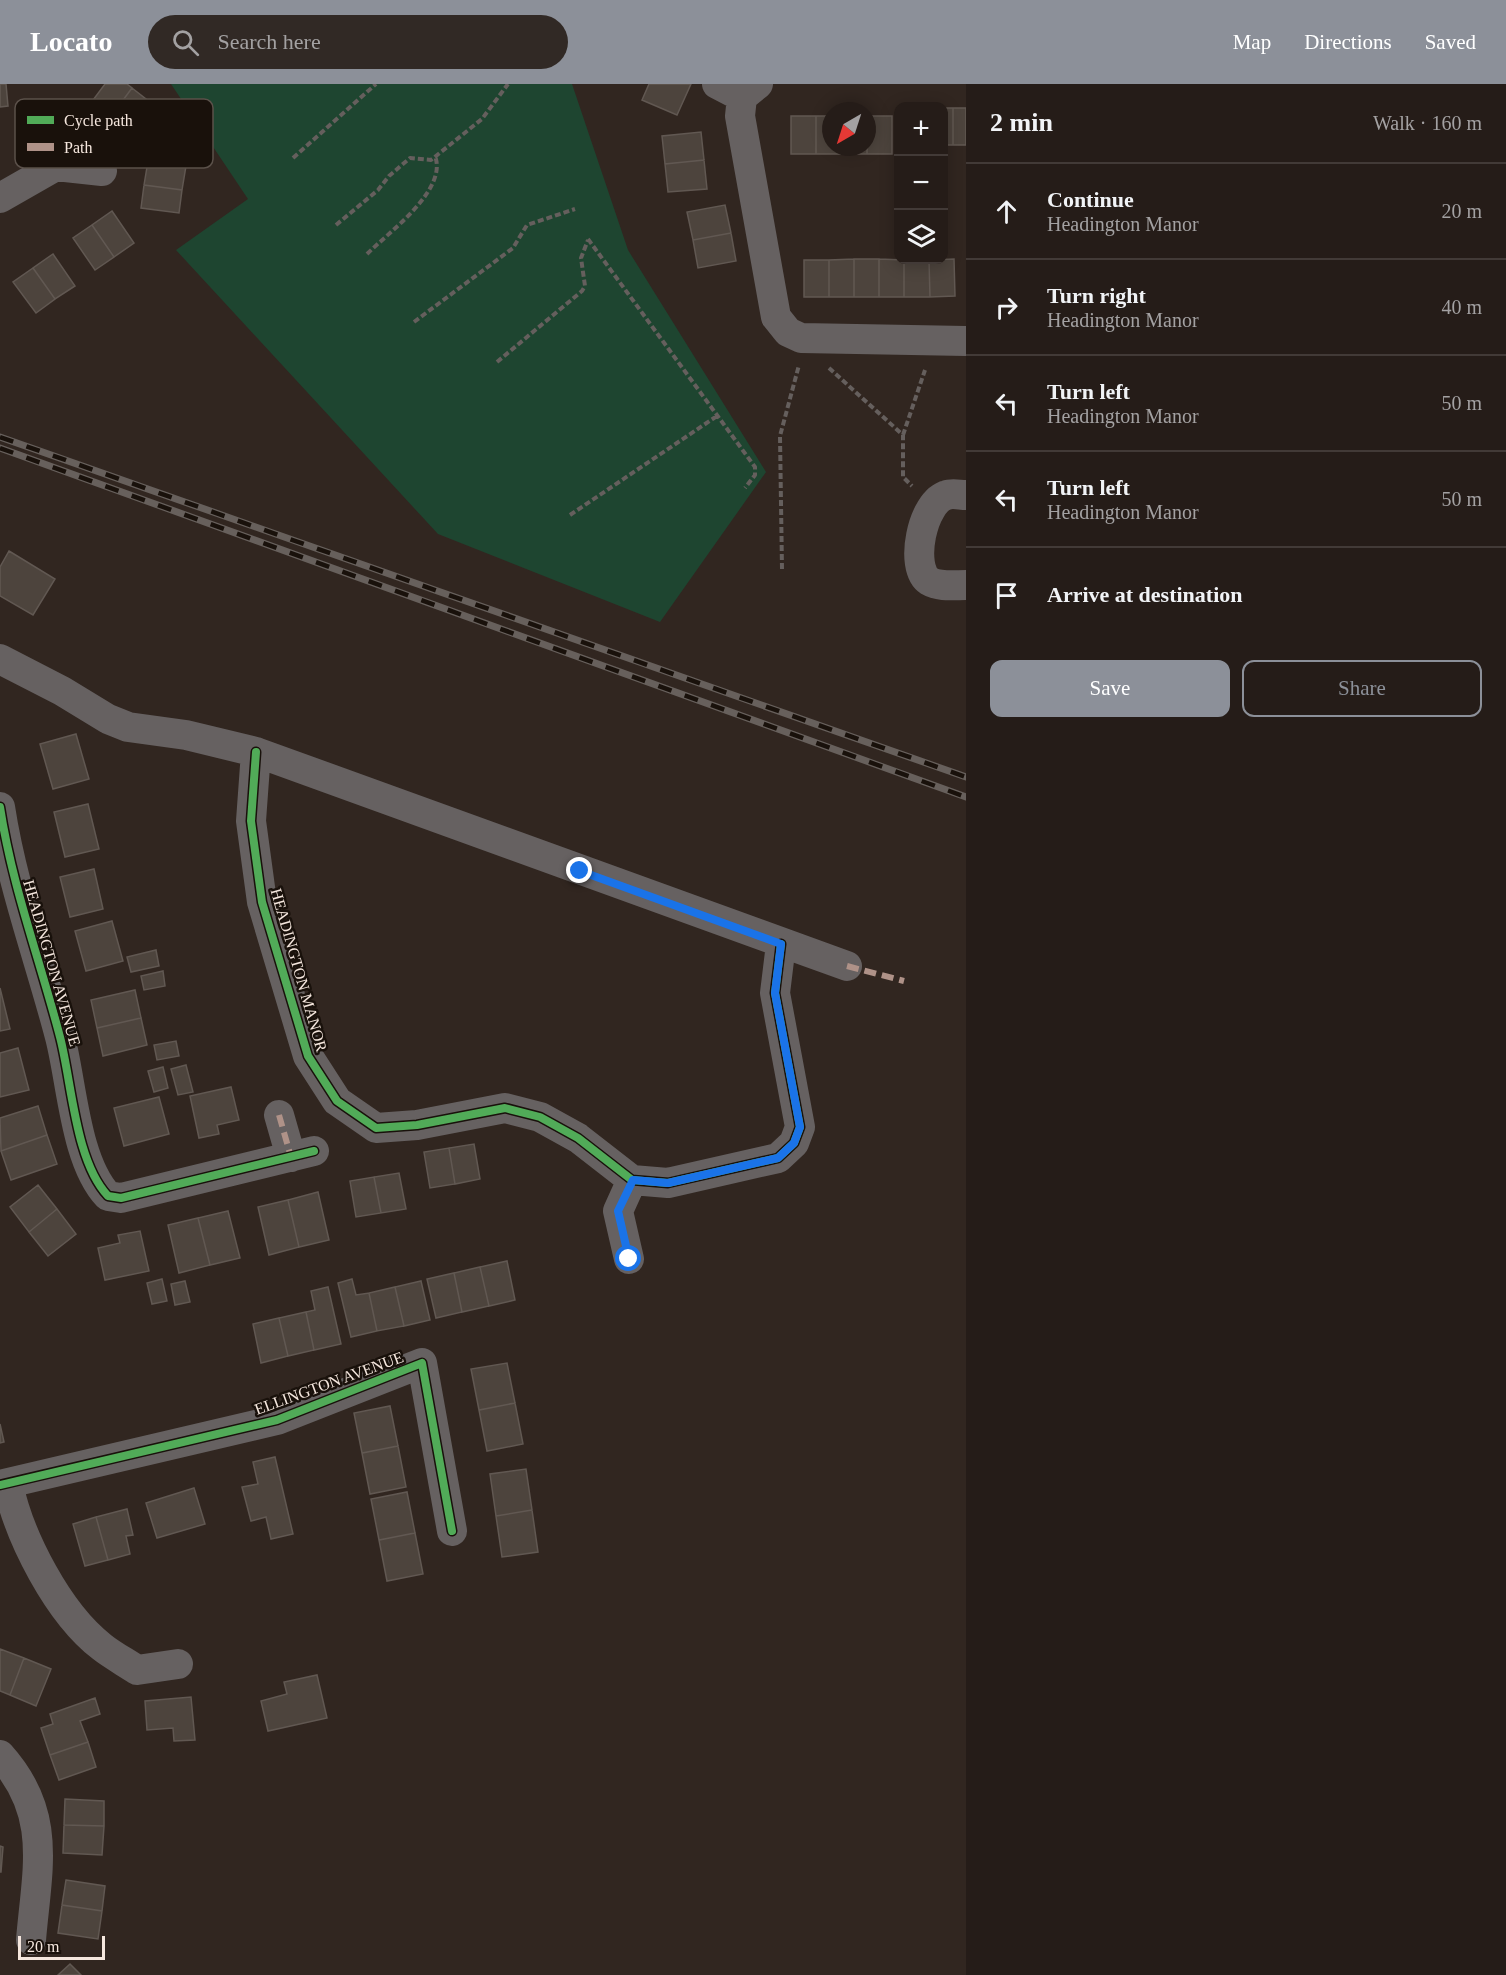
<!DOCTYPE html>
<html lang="en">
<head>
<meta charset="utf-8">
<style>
  :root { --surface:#251c18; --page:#312925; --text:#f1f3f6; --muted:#a3a1a2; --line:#423a37; --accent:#8c9099 }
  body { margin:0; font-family:"Times New Roman",serif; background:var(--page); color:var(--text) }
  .controls { position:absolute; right:18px; top:18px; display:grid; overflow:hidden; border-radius:12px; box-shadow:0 3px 15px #0003 }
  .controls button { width:54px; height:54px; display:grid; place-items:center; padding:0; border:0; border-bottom:2px solid var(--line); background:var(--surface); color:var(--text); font:30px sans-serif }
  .compass { position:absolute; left:822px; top:18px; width:54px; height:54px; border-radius:50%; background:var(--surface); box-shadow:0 3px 15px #0003; rotate:219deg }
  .scale { position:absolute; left:18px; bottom:15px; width:87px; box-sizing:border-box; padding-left:6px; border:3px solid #f5e7de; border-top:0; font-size:16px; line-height:21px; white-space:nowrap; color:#f5e7de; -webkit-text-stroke:4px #19110b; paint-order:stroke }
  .stop { position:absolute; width:18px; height:18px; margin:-14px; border:4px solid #1a73e8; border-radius:50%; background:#fff }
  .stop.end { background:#1a73e8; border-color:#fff; box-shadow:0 2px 6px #0008 }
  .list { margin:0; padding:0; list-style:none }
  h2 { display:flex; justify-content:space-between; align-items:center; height:78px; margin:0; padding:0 24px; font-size:26px }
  h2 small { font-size:20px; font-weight:400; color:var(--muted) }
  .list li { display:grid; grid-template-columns:39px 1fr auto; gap:18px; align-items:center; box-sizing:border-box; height:96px; padding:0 24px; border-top:2px solid var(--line) }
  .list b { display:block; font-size:22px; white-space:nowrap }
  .list p { margin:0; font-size:20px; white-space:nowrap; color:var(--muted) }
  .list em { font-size:20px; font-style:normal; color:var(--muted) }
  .actions { display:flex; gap:12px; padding:18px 24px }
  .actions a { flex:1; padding:14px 0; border:2px solid var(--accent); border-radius:12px; text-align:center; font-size:21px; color:var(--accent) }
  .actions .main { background:var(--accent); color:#fff }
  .icon { flex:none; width:33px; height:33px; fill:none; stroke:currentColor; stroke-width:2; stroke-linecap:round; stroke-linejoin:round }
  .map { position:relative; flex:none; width:966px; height:1891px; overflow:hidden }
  header { display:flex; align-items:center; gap:36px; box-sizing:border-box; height:84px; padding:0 30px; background:var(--accent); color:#fff }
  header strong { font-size:28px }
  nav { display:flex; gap:33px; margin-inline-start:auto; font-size:21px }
  .search { width:420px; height:54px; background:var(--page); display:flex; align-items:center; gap:15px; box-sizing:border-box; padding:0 21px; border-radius:33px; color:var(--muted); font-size:22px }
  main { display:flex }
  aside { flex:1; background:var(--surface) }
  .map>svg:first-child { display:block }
  .green { fill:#1e4530 }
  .building { fill:#4d443d; stroke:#615852; stroke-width:1.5 }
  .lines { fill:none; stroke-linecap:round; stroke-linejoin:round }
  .path { stroke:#655f5d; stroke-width:4; stroke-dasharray:6 3; stroke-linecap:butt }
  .minor { stroke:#666161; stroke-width:30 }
  .rail-casing { stroke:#67605c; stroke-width:7 }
  .rail { stroke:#19110b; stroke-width:4.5; stroke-dasharray:14; stroke-linecap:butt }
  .quiet { stroke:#af9288; stroke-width:6; stroke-dasharray:12 6; stroke-linecap:butt }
  .cycleway-casing { stroke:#19110b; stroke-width:11 }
  .cycleway { stroke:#51ab58; stroke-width:8 }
  .route { stroke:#1a73e8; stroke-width:8 }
  .labels { text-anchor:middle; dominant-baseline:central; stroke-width:5; stroke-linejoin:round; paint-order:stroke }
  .street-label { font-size:16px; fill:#f5e7de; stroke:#19110b }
  .key { fill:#19110b; stroke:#5b514a; stroke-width:1.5 }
  .key-label { font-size:16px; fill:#f5e7de }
</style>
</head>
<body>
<header>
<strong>Locato</strong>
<div class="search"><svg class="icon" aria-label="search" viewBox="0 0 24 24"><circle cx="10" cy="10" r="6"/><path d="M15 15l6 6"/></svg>Search here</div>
<nav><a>Map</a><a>Directions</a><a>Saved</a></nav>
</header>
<main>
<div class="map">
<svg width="966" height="1891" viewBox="0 0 966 1891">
  <rect width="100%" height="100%" fill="#312620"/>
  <path class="green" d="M 171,0 L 572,0 L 628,166 L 766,388 L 660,538 L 438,450 L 176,166 L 248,115 Z"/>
  <path class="building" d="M 0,0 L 6,0 L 8,22 L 0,23 Z
    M 105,0 L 127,0 L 132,4 L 109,35 L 90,20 Z
    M 649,0 L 691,0 L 677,31 L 642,16 Z
    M 132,4 L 151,19 L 128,49 L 109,35 Z
    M 944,24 L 953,24 L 953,61 L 944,61 Z
    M 953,24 L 966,24 L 966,61 L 953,61 Z
    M 791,32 L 816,32 L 816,70 L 791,70 Z
    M 816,32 L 831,32 L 831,63 L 842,63 L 842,70 L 816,70 Z
    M 867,32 L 892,32 L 892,70 L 867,70 Z
    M 701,48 L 704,76 L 665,80 L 662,52 Z
    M 842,63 L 867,63 L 867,70 L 842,70 Z
    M 704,76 L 707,105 L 668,108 L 665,80 Z
    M 148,77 L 186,82 L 182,106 L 144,101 Z
    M 144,101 L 182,106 L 179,129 L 141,124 Z
    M 725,121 L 731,149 L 693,156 L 687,128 Z
    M 112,127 L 134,159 L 114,173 L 92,141 Z
    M 92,141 L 114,173 L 95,186 L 73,154 Z
    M 731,149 L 736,177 L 698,184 L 693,156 Z
    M 53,170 L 75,202 L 55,215 L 33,184 Z
    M 854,175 L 879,175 L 879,213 L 854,213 Z
    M 854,175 L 854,213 L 829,213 L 829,176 Z
    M 879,175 L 904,176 L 904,213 L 879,213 Z
    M 954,175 L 955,212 L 930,213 L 929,176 Z
    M 804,176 L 829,176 L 829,213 L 804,213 Z
    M 904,176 L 929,176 L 930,213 L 904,213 Z
    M 33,184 L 55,215 L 36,229 L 13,198 Z
    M 9,467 L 55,495 L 33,531 L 0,512 L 0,483 Z
    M 76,650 L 89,695 L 53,705 L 40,660 Z
    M 88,720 L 99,765 L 65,773 L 54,728 Z
    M 94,785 L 103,825 L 70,833 L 60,793 Z
    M 112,837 L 123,877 L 86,887 L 75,847 Z
    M 156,866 L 159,882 L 131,888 L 127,873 Z
    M 163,887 L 165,902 L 144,906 L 141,892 Z
    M 0,904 L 10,945 L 0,947 Z
    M 135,906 L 141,934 L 97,944 L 91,916 Z
    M 141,934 L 147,961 L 103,972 L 97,944 Z
    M 176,957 L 179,972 L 157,976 L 154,961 Z
    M 18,964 L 29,1006 L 0,1013 L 0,969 Z
    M 186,981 L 193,1008 L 178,1011 L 171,985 Z
    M 163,983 L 168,1004 L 154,1008 L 148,987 Z
    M 231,1003 L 239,1036 L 217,1041 L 219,1050 L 199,1054 L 190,1012 Z
    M 159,1013 L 169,1050 L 124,1062 L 114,1024 Z
    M 38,1022 L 47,1051 L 1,1067 L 0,1034 Z
    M 47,1051 L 57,1080 L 11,1096 L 1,1067 Z
    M 474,1060 L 480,1095 L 455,1100 L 449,1064 Z
    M 449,1064 L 455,1100 L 430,1104 L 424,1068 Z
    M 399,1089 L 406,1125 L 381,1129 L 374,1093 Z
    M 374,1093 L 381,1129 L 356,1133 L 350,1097 Z
    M 38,1101 L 57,1125 L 29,1148 L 10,1123 Z
    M 318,1108 L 329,1156 L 299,1163 L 288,1116 Z
    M 288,1116 L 299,1163 L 269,1171 L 258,1123 Z
    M 57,1125 L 76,1150 L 48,1172 L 29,1148 Z
    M 228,1127 L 240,1174 L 210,1181 L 198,1134 Z
    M 198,1134 L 210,1181 L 179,1189 L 168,1141 Z
    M 140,1147 L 149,1187 L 105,1196 L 98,1164 L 120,1159 L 118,1151 Z
    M 507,1177 L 515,1216 L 489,1222 L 480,1183 Z
    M 480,1183 L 489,1222 L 462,1228 L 454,1189 Z
    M 454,1189 L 462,1228 L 436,1234 L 427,1195 Z
    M 162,1195 L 167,1217 L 152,1220 L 147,1199 Z
    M 352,1195 L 356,1211 L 369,1209 L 377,1247 L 351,1253 L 338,1199 Z
    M 185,1197 L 190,1218 L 175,1221 L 171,1200 Z
    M 421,1197 L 430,1236 L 404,1242 L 395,1203 Z
    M 328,1203 L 341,1260 L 314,1266 L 306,1228 L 315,1226 L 311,1207 Z
    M 395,1203 L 404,1242 L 377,1247 L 369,1209 Z
    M 306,1228 L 314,1266 L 288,1272 L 279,1234 Z
    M 279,1234 L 288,1272 L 261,1279 L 253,1240 Z
    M 507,1279 L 515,1319 L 479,1326 L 471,1285 Z
    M 515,1319 L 523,1360 L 487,1367 L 479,1326 Z
    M 390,1322 L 398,1362 L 362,1369 L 354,1329 Z
    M 0,1340 L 4,1358 L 0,1359 Z
    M 398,1362 L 406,1403 L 370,1410 L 362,1369 Z
    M 275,1373 L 293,1450 L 271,1455 L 266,1433 L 251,1437 L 242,1403 L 258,1400 L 253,1378 Z
    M 526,1385 L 532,1426 L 496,1432 L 490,1390 Z
    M 194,1404 L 205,1440 L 157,1454 L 146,1419 Z
    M 407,1408 L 415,1449 L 379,1456 L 371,1415 Z
    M 127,1425 L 133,1451 L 126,1452 L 130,1470 L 108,1476 L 96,1433 Z
    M 532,1426 L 538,1468 L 502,1473 L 496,1432 Z
    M 96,1433 L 108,1476 L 85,1482 L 73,1440 Z
    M 415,1449 L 423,1490 L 387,1497 L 379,1456 Z
    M 0,1565 L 24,1574 L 10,1611 L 0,1607 Z
    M 24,1574 L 51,1585 L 36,1622 L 10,1611 Z
    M 317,1591 L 327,1634 L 268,1647 L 261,1617 L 287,1610 L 284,1598 Z
    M 191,1613 L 195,1656 L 174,1657 L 173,1644 L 147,1646 L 145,1617 Z
    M 95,1614 L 100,1630 L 80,1637 L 88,1658 L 50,1671 L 41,1644 L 53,1640 L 50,1630 Z
    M 88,1658 L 96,1683 L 59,1696 L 50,1671 Z
    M 65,1715 L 104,1717 L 104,1742 L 64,1741 Z
    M 64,1741 L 104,1742 L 102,1771 L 63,1769 Z
    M 0,1762 L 3,1763 L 1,1788 L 0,1788 Z
    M 66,1796 L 105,1802 L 102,1827 L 62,1821 Z
    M 62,1821 L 102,1827 L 98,1855 L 58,1849 Z
    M 70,1880 L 81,1891 L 58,1891 Z"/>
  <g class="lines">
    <path class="path" d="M 293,74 L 376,0
      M 336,141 L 378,106 L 389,92 L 410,74 L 431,76 L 482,35 L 508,0
      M 588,155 L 755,383 L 755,391 L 745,404
      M 367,170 C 389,148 448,106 435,72
      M 414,238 L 513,164 L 527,141 L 575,125
      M 497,278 L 582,207 L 585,202 L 581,174 L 588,156
      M 829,284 L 903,351 L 903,393 L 912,402
      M 903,351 L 925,286
      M 570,431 L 717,332
      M 782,485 L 780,352 L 799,281"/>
    <path class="minor" d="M 717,0 L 742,13
      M 758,0 L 742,13 L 740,32 L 776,233 L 788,248 L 801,254 L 966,257
      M 0,114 L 56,82 L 102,87
      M 966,411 C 960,411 952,409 947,411 C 922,417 909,484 929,497 C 939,503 954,501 966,501
      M 0,575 L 62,607 L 108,635 L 128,643 L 186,651 L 256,668 L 847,882
      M 256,668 L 251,737 L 262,818 L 308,972 L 337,1017 L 376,1044 L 417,1041 L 505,1024 L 540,1033 L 578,1054 L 632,1096 L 668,1099 L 778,1074 L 794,1059 L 800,1043 L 775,909 L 781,860
      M 0,723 C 12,802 40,876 60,953 C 72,999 75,1077 108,1112 L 121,1114 L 314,1067
      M 279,1031 L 291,1073
      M 629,1175 L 618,1127 L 632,1096
      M 8,1400 C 19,1453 58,1529 102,1563 C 112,1571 125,1578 137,1586 L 178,1580
      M 0,1401 L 277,1336 L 422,1279 L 452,1447
      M 0,1671 C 53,1730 37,1784 31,1856"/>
    <defs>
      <path id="rail" d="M 0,353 L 966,693
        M 0,364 L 966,713"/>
    </defs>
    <use href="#rail" class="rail-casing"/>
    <use href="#rail" class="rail"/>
    <path class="quiet" d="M 847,882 L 904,897
      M 279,1031 L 291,1073"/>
    <defs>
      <path id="cycleway" d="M 256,668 L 251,737 L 262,818 L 308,972 L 337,1017 L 376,1044 L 417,1041 L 505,1024 L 540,1033 L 578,1054 L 632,1096 L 668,1099 L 778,1074 L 794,1059 L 800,1043 L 775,909 L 781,860
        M 0,723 C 12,802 40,876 60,953 C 72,999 75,1077 108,1112 L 121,1114 L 314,1067
        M 0,1401 L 277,1336 L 422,1279 L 452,1447"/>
    </defs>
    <use href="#cycleway" class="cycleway-casing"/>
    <use href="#cycleway" class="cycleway"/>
  </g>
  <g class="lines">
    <path class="route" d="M 580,787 L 781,860 L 775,909 L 800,1043 L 794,1059 L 778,1074 L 668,1099 L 633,1096 L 618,1127 L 629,1175"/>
  </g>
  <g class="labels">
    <g class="street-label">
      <text transform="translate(52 879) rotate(74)">HEADINGTON AVENUE</text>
      <text transform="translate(299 886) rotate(74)">HEADINGTON MANOR</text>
      <text transform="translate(329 1299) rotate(-20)">ELLINGTON AVENUE</text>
    </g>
  </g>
  <rect x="15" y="15" width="198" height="69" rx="9" class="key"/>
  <rect x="27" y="32" width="27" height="8" fill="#51ab58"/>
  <rect x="27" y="59" width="27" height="8" fill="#af9288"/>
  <g class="key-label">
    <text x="64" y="42">Cycle path</text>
    <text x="64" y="69">Path</text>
  </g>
</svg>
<div class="controls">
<button>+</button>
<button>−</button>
<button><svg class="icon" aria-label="layers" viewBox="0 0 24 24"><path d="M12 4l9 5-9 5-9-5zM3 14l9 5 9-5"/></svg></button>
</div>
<svg class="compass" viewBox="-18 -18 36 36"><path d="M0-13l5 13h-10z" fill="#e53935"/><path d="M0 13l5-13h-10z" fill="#a3a1a2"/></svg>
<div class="scale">20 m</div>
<div class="stop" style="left:629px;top:1175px"></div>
<div class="stop end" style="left:580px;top:787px"></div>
</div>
<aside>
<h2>2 min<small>Walk · 160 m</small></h2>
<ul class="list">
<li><svg class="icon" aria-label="ahead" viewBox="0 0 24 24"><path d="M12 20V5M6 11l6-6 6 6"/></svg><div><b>Continue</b><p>Headington Manor</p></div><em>20 m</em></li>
<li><svg class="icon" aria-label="right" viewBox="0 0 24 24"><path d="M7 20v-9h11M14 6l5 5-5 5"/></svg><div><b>Turn right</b><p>Headington Manor</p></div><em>40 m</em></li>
<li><svg class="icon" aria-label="left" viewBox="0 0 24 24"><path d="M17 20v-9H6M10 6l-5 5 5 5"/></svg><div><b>Turn left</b><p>Headington Manor</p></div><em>50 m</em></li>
<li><svg class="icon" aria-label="left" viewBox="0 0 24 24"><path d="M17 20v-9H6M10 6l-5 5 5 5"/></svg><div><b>Turn left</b><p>Headington Manor</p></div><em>50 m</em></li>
<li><svg class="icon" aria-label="arrive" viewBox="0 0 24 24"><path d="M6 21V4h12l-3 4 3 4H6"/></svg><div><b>Arrive at destination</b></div></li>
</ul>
<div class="actions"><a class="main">Save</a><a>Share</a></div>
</aside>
</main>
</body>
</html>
